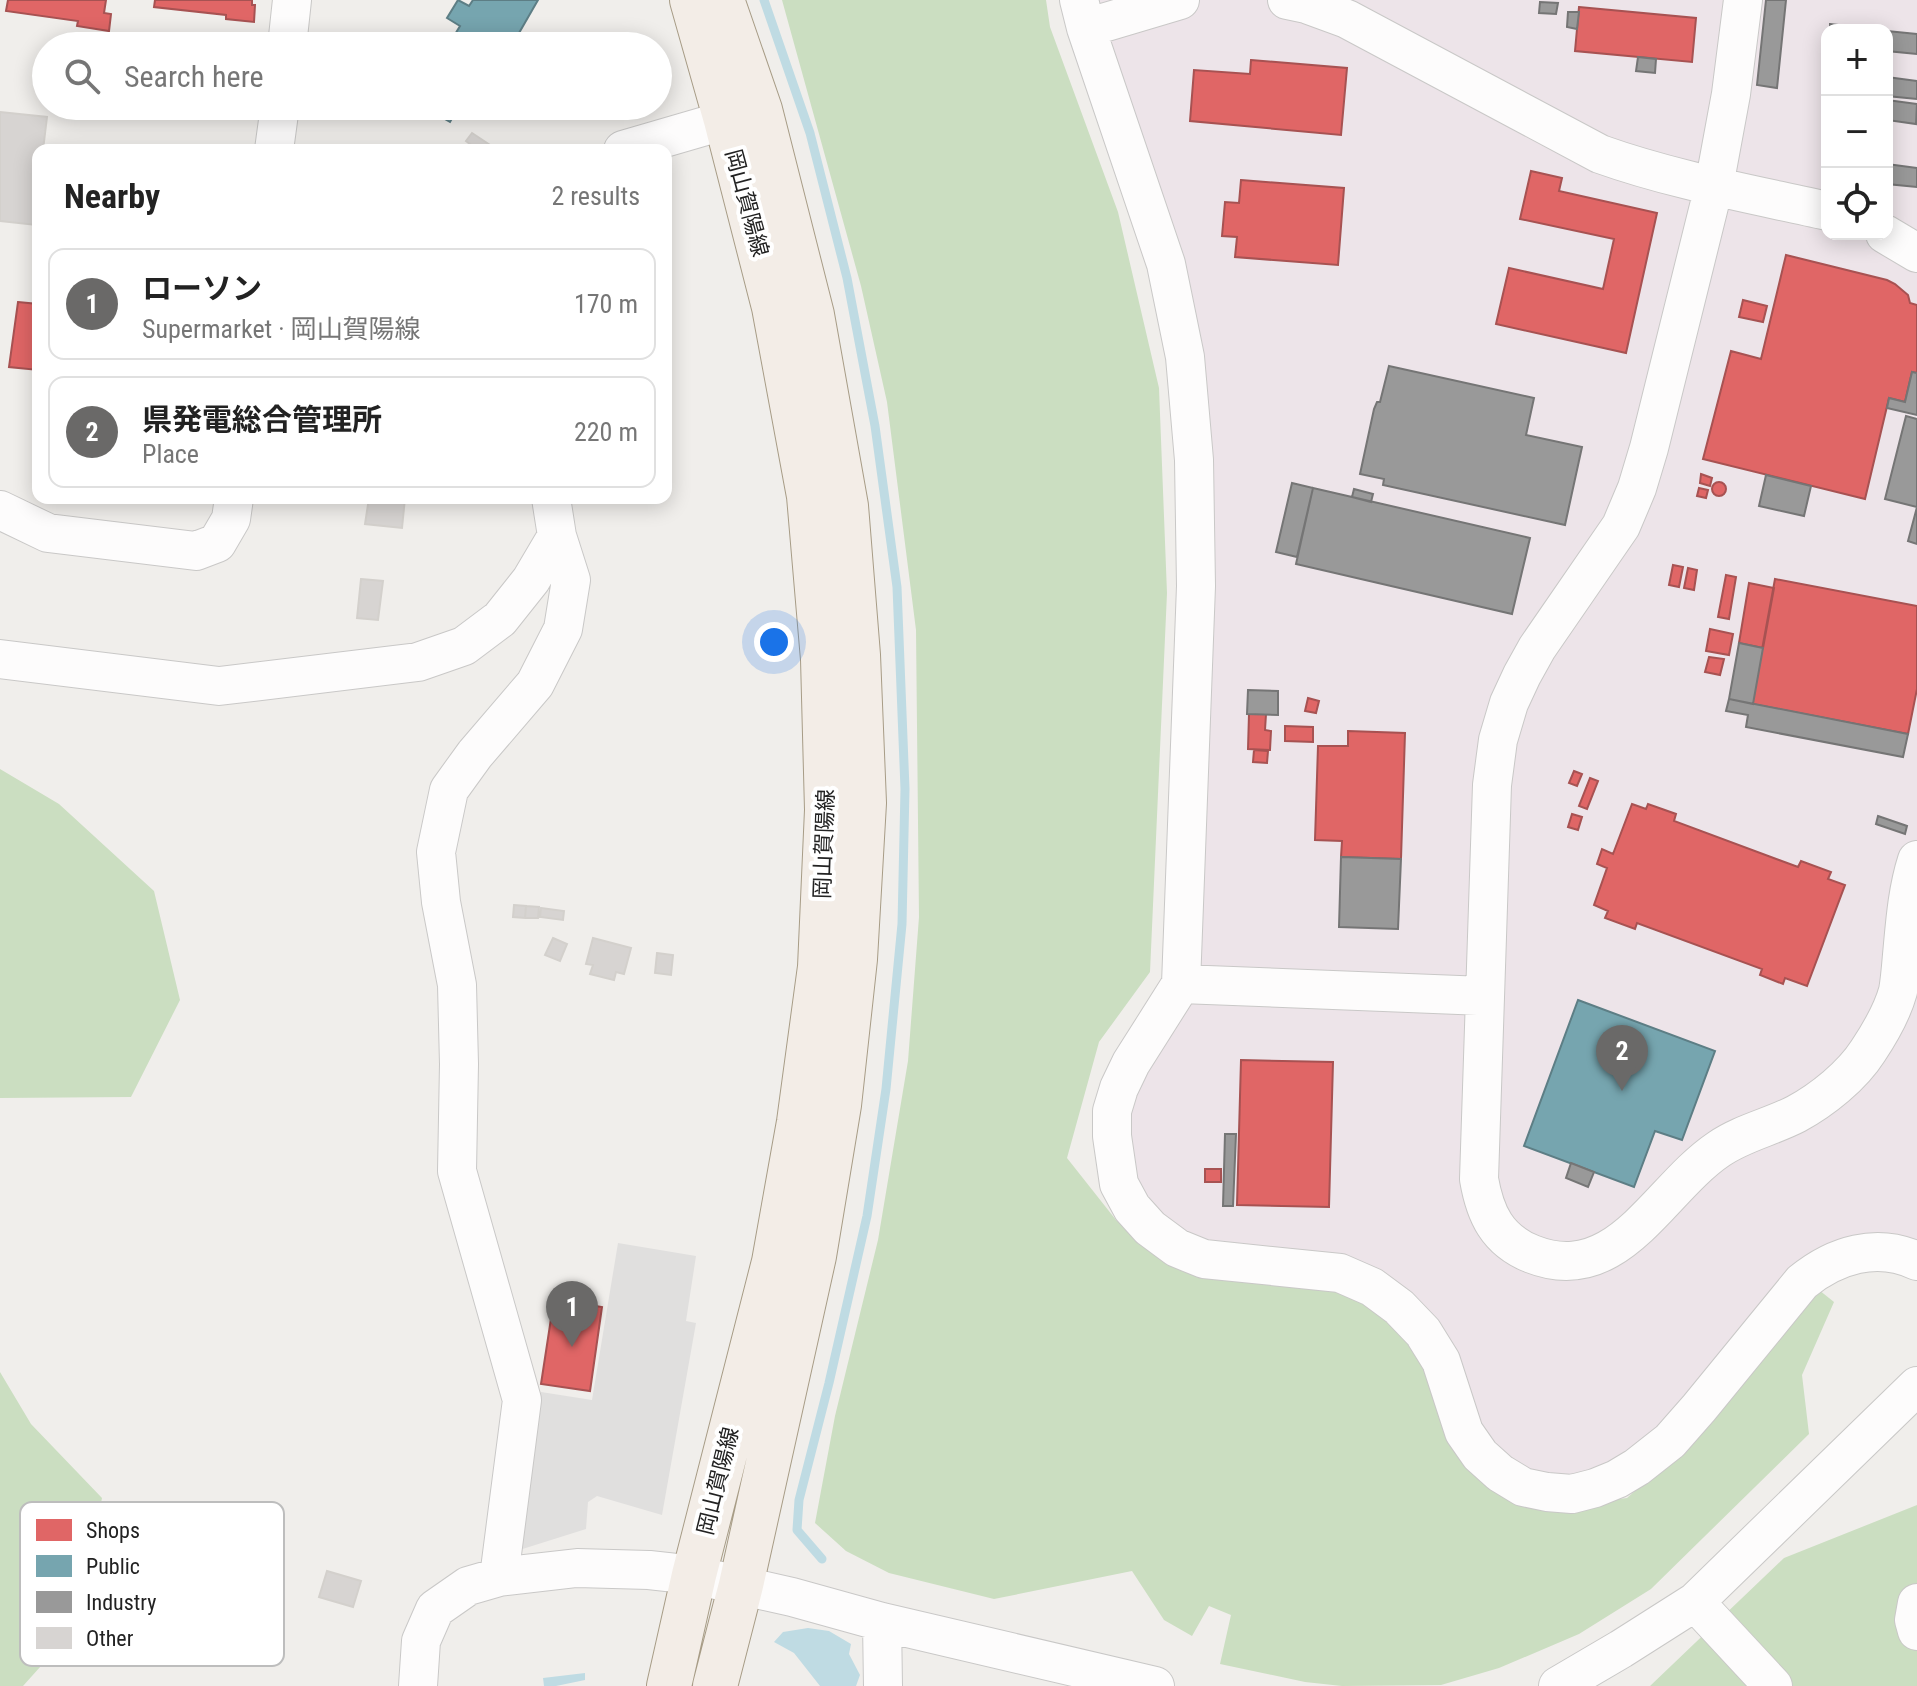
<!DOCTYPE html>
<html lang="en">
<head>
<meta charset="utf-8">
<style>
  :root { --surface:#fff; --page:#f6f6f6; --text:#222; --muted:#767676; --line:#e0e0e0; --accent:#6a6968 }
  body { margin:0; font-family:"Roboto Condensed","Noto Sans JP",sans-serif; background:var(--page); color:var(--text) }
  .controls { position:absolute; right:24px; top:24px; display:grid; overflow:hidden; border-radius:16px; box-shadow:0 4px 20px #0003 }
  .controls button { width:72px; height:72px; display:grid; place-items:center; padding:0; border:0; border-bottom:2px solid var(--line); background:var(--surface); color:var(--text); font:40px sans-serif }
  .you { position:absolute; left:774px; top:642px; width:28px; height:28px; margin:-20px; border:6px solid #fff; border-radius:50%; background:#1a73e8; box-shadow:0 0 0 12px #1a73e833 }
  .badge { display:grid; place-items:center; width:52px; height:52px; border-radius:50%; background:var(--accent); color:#fff; font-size:26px; font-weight:700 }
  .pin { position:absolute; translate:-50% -66px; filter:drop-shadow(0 2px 4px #0008) }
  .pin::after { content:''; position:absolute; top:42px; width:28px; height:24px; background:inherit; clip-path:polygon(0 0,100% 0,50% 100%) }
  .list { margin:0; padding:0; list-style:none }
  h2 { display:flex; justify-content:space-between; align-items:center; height:104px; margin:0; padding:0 32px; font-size:34px }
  h2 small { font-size:26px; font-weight:400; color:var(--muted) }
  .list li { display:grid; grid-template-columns:52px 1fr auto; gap:24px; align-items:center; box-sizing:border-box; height:112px; margin:0 16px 16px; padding:0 16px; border:2px solid var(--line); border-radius:16px }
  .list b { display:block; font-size:30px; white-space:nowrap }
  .list p { margin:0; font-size:26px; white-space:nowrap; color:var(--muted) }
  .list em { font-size:26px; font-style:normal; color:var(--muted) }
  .icon { flex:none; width:44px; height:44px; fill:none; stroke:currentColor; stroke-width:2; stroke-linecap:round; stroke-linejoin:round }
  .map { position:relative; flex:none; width:1917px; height:1686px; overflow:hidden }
  .search { position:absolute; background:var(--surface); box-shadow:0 4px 20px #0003; left:32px; top:32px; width:640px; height:88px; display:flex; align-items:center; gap:20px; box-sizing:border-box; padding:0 28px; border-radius:44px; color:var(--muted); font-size:30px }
  .panel { position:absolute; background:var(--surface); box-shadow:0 4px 20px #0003; left:32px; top:144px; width:640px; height:360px; border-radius:16px }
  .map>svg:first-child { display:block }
  .industrial { fill:#ede4e9; fill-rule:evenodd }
  .forest { fill:#cbdec1 }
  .parking { fill:#e0dfde }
  .water { fill:#bfdbe3 }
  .shops { fill:#e06666; stroke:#a75252; stroke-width:2 }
  .public { fill:#76a5af; stroke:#5d7e85; stroke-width:2 }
  .industry { fill:#999; stroke:#757575; stroke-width:2 }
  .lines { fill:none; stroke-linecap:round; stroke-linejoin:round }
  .stream { stroke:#bfdbe3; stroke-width:9 }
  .building { fill:#d7d4d2; stroke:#d3d0cc; stroke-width:2 }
  .minor-casing { stroke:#c9c8c7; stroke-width:40 }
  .major-casing { stroke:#a79c86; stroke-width:46 }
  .minor { stroke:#fdfcfc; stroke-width:38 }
  .major { stroke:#f3ede7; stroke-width:44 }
  .labels { text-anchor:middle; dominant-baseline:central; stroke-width:8; stroke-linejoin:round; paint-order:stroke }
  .street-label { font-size:22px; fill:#222; stroke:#fff }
  .key { fill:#fff; stroke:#bdbdbd; stroke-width:2 }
  .key-label { font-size:22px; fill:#222 }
</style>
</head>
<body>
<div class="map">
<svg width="1917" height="1686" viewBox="0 0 1917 1686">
  <rect width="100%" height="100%" fill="#f0eeeb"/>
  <path class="industrial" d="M 1092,0 L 1917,0 L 1917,1248 L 1807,1258 L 1777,1281 L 1679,1410 L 1608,1470 L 1567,1481 L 1539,1477 L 1145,1204 L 1127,1160 L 1131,1093 L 1187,1002 L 1212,529 ZM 1827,30 L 1887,30 L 1887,234 L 1827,234 Z"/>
  <path class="forest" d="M 782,0 L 1046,0 L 1050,27 L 1118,212 L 1159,388 L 1167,593 L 1150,972 L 1099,1042 L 1067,1158 L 1116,1220 L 1176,1265 L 1339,1291 L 1389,1317 L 1424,1363 L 1552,1508 L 1627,1498 L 1711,1424 L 1814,1286 L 1834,1302 L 1802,1375 L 1809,1434 L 1651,1589 L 1579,1634 L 1499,1668 L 1441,1685 L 1342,1686 L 1305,1682 L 1220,1664 L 1231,1615 L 1209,1606 L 1192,1636 L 1164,1620 L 1132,1571 L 994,1599 L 889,1573 L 846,1551 L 815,1523 L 835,1416 L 878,1240 L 908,1061 L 919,917 L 916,630 L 887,402 L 861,286 Z
    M 0,769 L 59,804 L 154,891 L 180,1000 L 131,1097 L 0,1098 Z
    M 0,1372 L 31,1424 L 102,1498 L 76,1627 L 23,1686 L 0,1686 Z
    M 1917,1505 L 1917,1686 L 1650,1686 L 1784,1558 Z"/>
  <path class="parking" d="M 618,1243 L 696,1256 L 686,1321 L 696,1323 L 662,1515 L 597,1496 L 588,1502 L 586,1529 L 513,1552 L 541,1392 L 592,1400 Z"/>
  <path class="water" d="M 808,1628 L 829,1631 L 851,1644 L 849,1654 L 860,1675 L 856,1686 L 820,1686 L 794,1653 L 774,1642 L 783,1632 Z
    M 585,1673 L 585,1680 L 556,1686 L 544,1686 L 543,1678 Z"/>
  <path class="shops" d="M 8,0 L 106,0 L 104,13 L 111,14 L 109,31 L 77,26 L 78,21 L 6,11 Z
    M 155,0 L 252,0 L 252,5 L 255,5 L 254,22 L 226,19 L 226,15 L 154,7 Z
    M 1579,7 L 1696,18 L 1692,62 L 1575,51 Z
    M 1251,60 L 1347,68 L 1341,135 L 1190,121 L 1194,70 L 1250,74 Z
    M 1531,171 L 1562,178 L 1559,191 L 1657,213 L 1626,353 L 1496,324 L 1509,268 L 1603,289 L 1614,239 L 1520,219 Z
    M 1241,180 L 1344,188 L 1338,265 L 1235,257 L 1237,237 L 1222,236 L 1225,202 L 1239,203 Z
    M 1786,255 L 1887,280 L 1895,284 L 1908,295 L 1910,303 L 1917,305 L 1917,373 L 1912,372 L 1905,402 L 1889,398 L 1865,499 L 1703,459 L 1731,351 L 1761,359 Z
    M 1743,300 L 1767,306 L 1763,322 L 1739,317 Z
    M 18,302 L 38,304 L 38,370 L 9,367 Z
    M 1701,474 L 1712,478 L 1710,486 L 1700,483 Z
    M1712 489a7 7 0 1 1 14 0a7 7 0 1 1-14 0Z
    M 1699,488 L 1708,490 L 1706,498 L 1697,496 Z
    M 1673,565 L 1683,567 L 1679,587 L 1669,585 Z
    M 1688,568 L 1697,570 L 1694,590 L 1684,588 Z
    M 1726,575 L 1736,577 L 1729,619 L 1718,617 Z
    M 1775,579 L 1917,606 L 1917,689 L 1908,734 L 1752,704 Z
    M 1749,583 L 1774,588 L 1763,648 L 1739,643 Z
    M 1710,629 L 1733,634 L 1729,655 L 1706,651 Z
    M 1709,657 L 1724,659 L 1720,675 L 1705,672 Z
    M 1308,698 L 1319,701 L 1316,713 L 1305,711 Z
    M 1249,714 L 1266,714 L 1265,730 L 1271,731 L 1270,750 L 1248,749 Z
    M 1285,726 L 1313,727 L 1313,742 L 1285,741 Z
    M 1348,731 L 1405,733 L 1401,859 L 1341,857 L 1342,841 L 1315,840 L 1318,746 L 1348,746 Z
    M 1254,750 L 1268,751 L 1267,763 L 1253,762 Z
    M 1574,771 L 1582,774 L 1577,786 L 1569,783 Z
    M 1590,778 L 1598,781 L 1587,809 L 1579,806 Z
    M 1632,804 L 1646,809 L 1648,804 L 1676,814 L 1674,821 L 1798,867 L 1801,861 L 1831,872 L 1828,879 L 1845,885 L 1807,986 L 1785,978 L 1783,984 L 1760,975 L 1762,969 L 1637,923 L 1635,929 L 1605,918 L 1608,911 L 1594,905 L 1607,868 L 1597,864 L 1602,849 L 1613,854 Z
    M 1572,814 L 1582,817 L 1578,830 L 1568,827 Z
    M 1241,1060 L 1333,1062 L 1329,1207 L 1237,1205 Z
    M 1205,1169 L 1221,1169 L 1221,1182 L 1205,1182 Z
    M 554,1299 L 602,1307 L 590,1391 L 541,1384 Z"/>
  <path class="public" d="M 458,0 L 469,6 L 473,0 L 538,0 L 515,40 L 518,42 L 516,46 L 448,46 L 460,26 L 447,18 Z
    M 422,106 L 459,106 L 450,122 Z
    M 1578,1000 L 1715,1051 L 1682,1140 L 1655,1131 L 1634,1187 L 1524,1146 Z"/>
  <path class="industry" d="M 1766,0 L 1786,0 L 1777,88 L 1757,85 Z
    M 1540,2 L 1558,3 L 1556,14 L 1539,13 Z
    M 1568,12 L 1579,12 L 1577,29 L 1567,27 Z
    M 1830,24 L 1881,30 L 1830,30 Z
    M 1887,31 L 1917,34 L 1917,54 L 1887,51 Z
    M 1638,57 L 1656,59 L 1655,73 L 1636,71 Z
    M 1887,77 L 1917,81 L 1917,99 L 1887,96 Z
    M 1887,100 L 1917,104 L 1916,124 L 1887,120 Z
    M 1887,164 L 1917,168 L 1917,187 L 1887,184 Z
    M 1389,366 L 1534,398 L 1526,435 L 1582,447 L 1565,525 L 1383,485 L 1384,479 L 1360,474 L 1374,409 L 1377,402 L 1380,402 Z
    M 1912,372 L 1917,373 L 1917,415 L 1887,408 L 1889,398 L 1905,402 Z
    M 1906,416 L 1917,419 L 1917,544 L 1908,541 L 1917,507 L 1885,499 Z
    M 1766,475 L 1811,486 L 1804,516 L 1759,506 Z
    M 1292,483 L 1313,488 L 1297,557 L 1276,552 Z
    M 1313,488 L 1530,538 L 1512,614 L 1296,564 Z
    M 1354,489 L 1373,494 L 1371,502 L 1352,497 Z
    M 1739,643 L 1763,648 L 1753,704 L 1729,699 Z
    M 1248,690 L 1278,691 L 1278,715 L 1247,714 Z
    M 1729,699 L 1908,734 L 1903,757 L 1746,727 L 1748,715 L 1726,711 Z
    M 1878,816 L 1907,826 L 1905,834 L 1876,824 Z
    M 1341,857 L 1401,859 L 1398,929 L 1339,927 Z
    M 1225,1134 L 1236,1134 L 1233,1206 L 1223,1206 Z
    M 1571,1163 L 1594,1172 L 1588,1187 L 1566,1178 Z"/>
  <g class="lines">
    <path class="stream" d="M 764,0 L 810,133 L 847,278 L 875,426 L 897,587 L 905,789 L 902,924 L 886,1089 L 867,1216 L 829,1383 L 799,1500 L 797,1530 L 822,1559"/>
  </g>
  <path class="building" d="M 154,106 L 210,106 L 209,113 Z
    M 223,106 L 246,108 L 245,117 L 222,114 Z
    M 0,112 L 47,117 L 43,150 L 38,150 L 38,202 L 36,225 L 0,221 Z
    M 472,133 L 490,145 L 486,150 L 478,150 L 466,141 Z
    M 369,498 L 405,498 L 402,528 L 365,524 Z
    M 361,579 L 383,581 L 378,620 L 357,618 Z
    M 514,905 L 526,906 L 525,918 L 513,917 Z
    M 526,906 L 539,907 L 538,918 L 525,918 Z
    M 541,908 L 564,911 L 563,920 L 540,917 Z
    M 553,938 L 567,944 L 560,961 L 545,955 Z
    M 593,938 L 631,948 L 624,974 L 616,972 L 614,980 L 590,974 L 593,965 L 586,964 Z
    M 657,953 L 673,955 L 671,975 L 655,973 Z
    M 327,1571 L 361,1581 L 353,1607 L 319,1597 Z"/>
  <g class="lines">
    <defs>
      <path id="minor" d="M 1079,0 L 1086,28 L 1166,264 L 1185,357 L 1194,460 L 1196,586 L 1181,984 L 1131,1063 L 1119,1088 L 1112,1111 L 1112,1136 L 1119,1184 L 1132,1208 L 1150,1228 L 1177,1248 L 1204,1259 L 1340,1273 L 1372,1287 L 1399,1307 L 1423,1332 L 1441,1361 L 1464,1432 L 1480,1455 L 1500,1473 L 1523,1487 L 1547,1492 L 1572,1494 L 1595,1488 L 1617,1479 L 1637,1467 L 1670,1441 L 1699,1408 L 1802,1282 C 1835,1255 1877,1242 1917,1261
        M 1287,0 L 1306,4 L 1347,19 L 1600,154 C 1673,180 1751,194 1827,211
        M 1743,0 L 1731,94 L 1714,186 L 1649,448 L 1637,488 L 1621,526 L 1537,648 L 1522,675 L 1509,703 L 1498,740 L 1492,785 L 1479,1179 C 1485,1214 1497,1240 1532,1254 C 1618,1288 1658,1190 1719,1149 C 1742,1133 1771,1127 1796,1114 C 1822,1100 1852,1076 1868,1051 C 1880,1033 1892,1013 1898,991 C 1900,980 1901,967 1902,955 C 1905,923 1907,891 1917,860
        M 1086,28 L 1180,0
        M 287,46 L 292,0
        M 274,150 L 280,106
        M 623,150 L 726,120
        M 1885,234 L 1917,253
        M 0,510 L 48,533 L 196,551 L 217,543 L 231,519 L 234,498
        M 0,659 L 219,686 L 418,662 L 464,646 L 500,619 L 531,580 L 557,536
        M 1181,984 L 1484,996
        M 499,1577 L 522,1400 L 457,1171 L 459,1064 L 457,985 L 441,902 L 436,852 L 449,790 L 475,754 L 535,684 L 563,629 L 571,580 L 557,536 L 551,498
        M 1695,1602 L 1773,1686
        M 1917,1603 L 1914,1620 L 1917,1631
        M 882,1622 L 883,1686
        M 418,1686 L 421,1641 L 435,1609 L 468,1586 L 499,1577 L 577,1568 L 649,1570 L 694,1575 L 792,1597 L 882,1622 L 1155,1686
        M 1558,1686 L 1621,1649 L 1695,1602 L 1917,1386"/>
      <path id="major" d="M 669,1686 L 694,1575 L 774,1262 L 799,1122 L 820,967 L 827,810 L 823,659 L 809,496 L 774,307 L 726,120 L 692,0
        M 715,1686 L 741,1585 L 814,1256 L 839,1105 L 855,959 L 864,803 L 858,655 L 846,506 L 812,315 L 760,110 L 722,0"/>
    </defs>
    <use href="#minor" class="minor-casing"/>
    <use href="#major" class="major-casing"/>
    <use href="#minor" class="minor"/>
    <use href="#major" class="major"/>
  </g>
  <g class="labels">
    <g class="street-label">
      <text transform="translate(747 203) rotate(75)">岡山賀陽線</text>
      <text transform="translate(824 844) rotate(-88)">岡山賀陽線</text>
      <text transform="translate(718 1481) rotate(-76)">岡山賀陽線</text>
    </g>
  </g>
  <rect x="20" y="1502" width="264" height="164" rx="12" class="key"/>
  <rect x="36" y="1519" width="36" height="22" fill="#e06666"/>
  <rect x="36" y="1555" width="36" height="22" fill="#76a5af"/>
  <rect x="36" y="1591" width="36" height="22" fill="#999"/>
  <rect x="36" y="1627" width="36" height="22" fill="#d7d4d2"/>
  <g class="key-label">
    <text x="86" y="1538">Shops</text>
    <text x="86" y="1574">Public</text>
    <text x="86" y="1610">Industry</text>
    <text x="86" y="1646">Other</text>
  </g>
</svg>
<div class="controls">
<button>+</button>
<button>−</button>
<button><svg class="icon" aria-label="locate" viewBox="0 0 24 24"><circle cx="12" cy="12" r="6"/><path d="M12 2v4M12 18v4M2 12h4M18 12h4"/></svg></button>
</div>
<div class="you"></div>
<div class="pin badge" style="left:572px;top:1347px">1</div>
<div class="pin badge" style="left:1622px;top:1091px">2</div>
<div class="search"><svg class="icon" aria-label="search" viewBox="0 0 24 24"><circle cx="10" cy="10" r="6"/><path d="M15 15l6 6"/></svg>Search here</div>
<section class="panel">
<h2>Nearby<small>2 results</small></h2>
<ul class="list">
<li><span class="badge">1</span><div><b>ローソン</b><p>Supermarket · 岡山賀陽線</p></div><em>170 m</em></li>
<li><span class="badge">2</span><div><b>県発電総合管理所</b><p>Place</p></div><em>220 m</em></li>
</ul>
</section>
</div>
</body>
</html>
